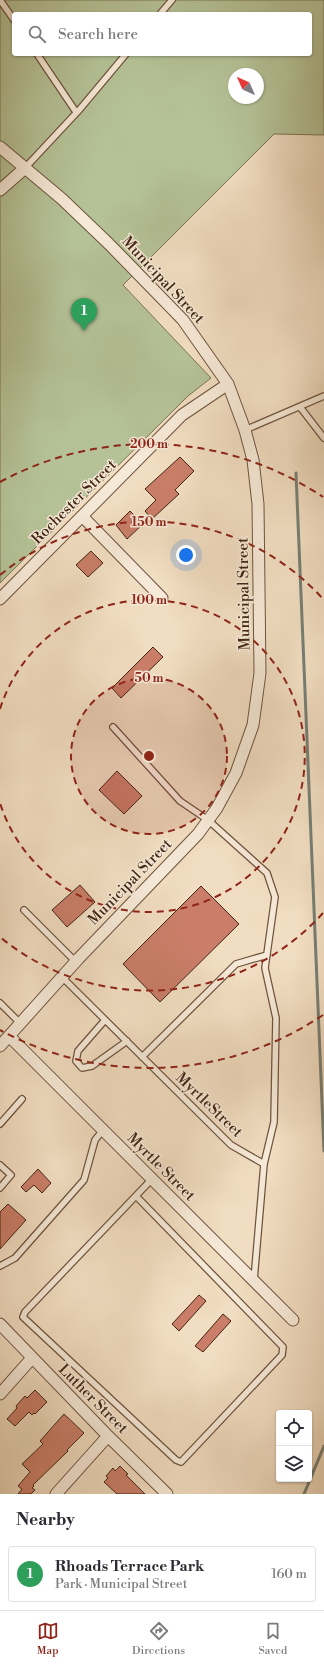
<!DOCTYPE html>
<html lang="en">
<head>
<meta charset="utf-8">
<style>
  :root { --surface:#fff; --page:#f2f2f3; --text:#2b2b33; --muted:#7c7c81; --line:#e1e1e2; --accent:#8f2418 }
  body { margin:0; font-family:"Libre Bodoni",serif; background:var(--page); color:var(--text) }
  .controls { position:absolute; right:12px; bottom:12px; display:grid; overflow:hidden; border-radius:4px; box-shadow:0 1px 3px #0004 }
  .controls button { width:36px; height:36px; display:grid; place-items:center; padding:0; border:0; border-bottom:1px solid var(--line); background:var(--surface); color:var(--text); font:20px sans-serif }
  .compass { position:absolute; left:228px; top:68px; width:36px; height:36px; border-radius:50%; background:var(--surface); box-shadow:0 1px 3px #0004; rotate:315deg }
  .you { position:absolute; left:186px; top:555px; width:14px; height:14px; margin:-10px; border:3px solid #fff; border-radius:50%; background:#1a73e8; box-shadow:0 0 0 6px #1a73e833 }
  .badge { display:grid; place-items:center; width:26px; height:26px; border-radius:50%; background:var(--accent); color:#fff; font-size:13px; font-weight:700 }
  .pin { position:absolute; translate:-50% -33px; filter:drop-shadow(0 1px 2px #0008) }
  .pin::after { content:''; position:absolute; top:21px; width:14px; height:12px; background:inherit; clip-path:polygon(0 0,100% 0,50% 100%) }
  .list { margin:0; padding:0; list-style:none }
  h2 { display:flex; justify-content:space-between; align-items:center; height:52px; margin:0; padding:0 16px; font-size:17px }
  h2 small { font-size:13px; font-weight:400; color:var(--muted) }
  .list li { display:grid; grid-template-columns:26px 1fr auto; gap:12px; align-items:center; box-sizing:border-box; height:56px; margin:0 8px 8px; padding:0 8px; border:1px solid var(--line); border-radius:4px }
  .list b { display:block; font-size:15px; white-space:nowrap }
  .list p { margin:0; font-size:13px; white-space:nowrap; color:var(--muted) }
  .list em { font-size:13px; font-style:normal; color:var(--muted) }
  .icon { flex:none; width:22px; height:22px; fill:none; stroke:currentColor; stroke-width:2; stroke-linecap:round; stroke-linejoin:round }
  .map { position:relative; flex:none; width:324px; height:1494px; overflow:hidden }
  .search { position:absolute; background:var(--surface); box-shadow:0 1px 3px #0004; left:12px; right:12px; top:12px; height:44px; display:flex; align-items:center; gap:10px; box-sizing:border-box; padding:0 14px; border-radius:4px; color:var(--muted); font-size:15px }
  .sheet { height:116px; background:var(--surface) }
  nav { display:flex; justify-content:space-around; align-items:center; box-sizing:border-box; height:56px; border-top:1px solid var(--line); background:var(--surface); font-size:11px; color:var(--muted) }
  nav a { display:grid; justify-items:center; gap:2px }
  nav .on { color:var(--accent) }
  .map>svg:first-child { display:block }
  .green { fill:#b5c297; stroke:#7c7455; fill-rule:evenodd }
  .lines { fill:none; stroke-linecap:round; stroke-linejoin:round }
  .stream { stroke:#777f75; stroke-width:3 }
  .building { fill:#ca7e69; stroke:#422513 }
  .service-casing { stroke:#6e533e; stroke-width:8 }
  .minor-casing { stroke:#6e533e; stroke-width:13 }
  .service { stroke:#f6e9d7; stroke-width:5.5 }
  .minor { stroke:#f6e9d7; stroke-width:11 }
  .ring { fill:none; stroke:#8f2418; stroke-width:2; stroke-dasharray:7 5 }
  .labels { text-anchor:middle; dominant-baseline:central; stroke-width:3; stroke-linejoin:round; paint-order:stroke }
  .street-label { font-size:15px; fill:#422513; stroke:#f6e9d7 }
  .centre { fill:#8f2418; stroke:#f6e9d7; stroke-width:2 }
  .ring-label { font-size:12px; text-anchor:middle; font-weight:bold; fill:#8f2418; stroke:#f6e9d7; stroke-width:3; stroke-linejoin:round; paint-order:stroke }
</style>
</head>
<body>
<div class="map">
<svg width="324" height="1494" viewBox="0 0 324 1494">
  <rect width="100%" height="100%" fill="#f1ddc1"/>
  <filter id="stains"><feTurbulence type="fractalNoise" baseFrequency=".005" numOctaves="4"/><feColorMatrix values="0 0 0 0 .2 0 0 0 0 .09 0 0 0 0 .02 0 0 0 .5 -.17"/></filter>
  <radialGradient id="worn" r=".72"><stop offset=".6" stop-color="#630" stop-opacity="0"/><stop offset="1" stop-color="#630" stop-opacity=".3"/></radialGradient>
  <path class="green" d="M 0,0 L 324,0 L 324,135 L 274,134 L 123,285 L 211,378 L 188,396 L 0,583 ZM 14,14 L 310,14 L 310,54 L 14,54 ZM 234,74 L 258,74 L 258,98 L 234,98 Z"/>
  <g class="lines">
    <path class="stream" d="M 296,473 L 324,1151
      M 304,1494 L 324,1446"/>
  </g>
  <path class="building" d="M 180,457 L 194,471 L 175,490 L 179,494 L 152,519 L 145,511 L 156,500 L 145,489 Z
    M 130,511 L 143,524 L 127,539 L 116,525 Z
    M 91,551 L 103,563 L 88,577 L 76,565 Z
    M 153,647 L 163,657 L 121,698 L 112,688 Z
    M 117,771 L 142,796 L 124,814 L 99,790 Z
    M 80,885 L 95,902 L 67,927 L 52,910 Z
    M 201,886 L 239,924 L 160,1002 L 123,964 Z
    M 38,1169 L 51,1183 L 42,1193 L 34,1185 L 26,1192 L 21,1187 Z
    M 8,1204 L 26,1220 L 0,1249 L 0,1212 Z
    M 199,1295 L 206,1301 L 179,1331 L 172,1324 Z
    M 223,1314 L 231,1321 L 203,1352 L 195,1346 Z
    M 35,1390 L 47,1402 L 35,1414 L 34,1413 L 32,1415 L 29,1412 L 15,1426 L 7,1419 L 17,1408 L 16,1406 L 25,1396 L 27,1398 Z
    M 64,1414 L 84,1433 L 67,1450 L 68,1451 L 33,1485 L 34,1486 L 32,1488 L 35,1490 L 31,1494 L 18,1494 L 22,1489 L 18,1486 L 30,1472 L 22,1464 L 43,1444 L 40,1441 Z
    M 120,1466 L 128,1474 L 126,1475 L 145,1494 L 117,1494 L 104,1482 L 108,1478 L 106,1476 L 113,1468 L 115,1471 Z"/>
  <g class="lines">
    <defs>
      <path id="service" d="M 0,0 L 14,20
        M 160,14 L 172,0
        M 37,54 L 76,112
        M 25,168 L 80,109 L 126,54
        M 300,407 L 324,438
        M 245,430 L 324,396
        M 113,727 L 180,801 L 208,820 L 267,873 L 275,897 L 265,968 L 276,1018 L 274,1122 L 264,1164 L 254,1280
        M 24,910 L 76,962
        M 62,977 L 231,1145 L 264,1164
        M 0,1003 L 20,1023
        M 105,1020 L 78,1051 L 76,1061 L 82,1068 L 92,1066 L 127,1041
        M 142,1057 L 236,964 L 267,955
        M 0,1124 L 22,1099
        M 0,1165 L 11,1175 L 0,1188
        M 136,1196 L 283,1347 L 282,1355 L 181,1462 L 176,1460 L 23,1317 L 25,1312 L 152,1179
        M 0,1266 L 15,1258 L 84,1180 L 95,1140 L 103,1130"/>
      <path id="minor" d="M 0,147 L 62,199 L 109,244 L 183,320 L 228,384 L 245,430 L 253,460 L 258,504 L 260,673 L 253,725 L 236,773 L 217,808 L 198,834 L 79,958 L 0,1046
        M 0,190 L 25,168
        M 82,516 L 162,598
        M 0,599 L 182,415 L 228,384
        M 9,1036 L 293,1320
        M 0,1324 L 108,1436 L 167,1494
        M 0,1394 L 32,1358
        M 56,1494 L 108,1436"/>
    </defs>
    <use href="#service" class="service-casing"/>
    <use href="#minor" class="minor-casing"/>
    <use href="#service" class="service"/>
    <use href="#minor" class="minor"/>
  </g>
  <circle cx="149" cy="756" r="78" fill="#8f2418" fill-opacity=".12"/>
  <g class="ring">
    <circle cx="149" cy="756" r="78"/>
    <path d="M0 709A156 156 0 1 1 0 803"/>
    <path d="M323 913A234 234 0 0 1 0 937M0 575A234 234 0 0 1 323 599"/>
    <path d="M323 1015A312 312 0 0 1 0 1030M0 482A312 312 0 0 1 323 497"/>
  </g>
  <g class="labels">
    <g class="street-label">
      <text transform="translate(163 280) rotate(47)">Municipal Street</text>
      <text transform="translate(74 502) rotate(-45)">Rochester Street</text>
      <text transform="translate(244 594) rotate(-91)">Municipal Street</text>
      <text transform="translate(130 882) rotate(-46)">Municipal Street</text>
      <text transform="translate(209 1105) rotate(44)">MyrtleStreet</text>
      <text transform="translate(161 1167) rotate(45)">Myrtle Street</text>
      <text transform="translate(93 1399) rotate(45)">Luther Street</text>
    </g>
  </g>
  <circle cx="149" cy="756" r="6" class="centre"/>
  <g class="ring-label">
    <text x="149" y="448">200 m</text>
    <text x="149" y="526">150 m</text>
    <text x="149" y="604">100 m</text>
    <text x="149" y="682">50 m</text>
  </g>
  <rect width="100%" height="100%" filter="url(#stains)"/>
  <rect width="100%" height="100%" fill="url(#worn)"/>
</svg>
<div class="controls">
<button><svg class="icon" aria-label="locate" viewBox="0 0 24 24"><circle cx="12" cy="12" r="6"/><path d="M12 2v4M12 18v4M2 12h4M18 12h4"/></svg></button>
<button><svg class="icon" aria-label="layers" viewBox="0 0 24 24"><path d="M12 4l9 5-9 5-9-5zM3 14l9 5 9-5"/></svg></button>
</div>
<svg class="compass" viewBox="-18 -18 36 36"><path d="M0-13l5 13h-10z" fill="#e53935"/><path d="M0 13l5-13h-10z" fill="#7c7c81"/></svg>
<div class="you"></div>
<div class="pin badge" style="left:84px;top:331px;background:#2e9e5b">1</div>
<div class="search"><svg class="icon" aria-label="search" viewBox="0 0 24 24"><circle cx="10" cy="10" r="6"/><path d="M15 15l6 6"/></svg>Search here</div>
</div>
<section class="sheet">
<h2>Nearby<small></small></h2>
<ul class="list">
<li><span class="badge" style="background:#2e9e5b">1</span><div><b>Rhoads Terrace Park</b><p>Park · Municipal Street</p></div><em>160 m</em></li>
</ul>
</section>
<nav>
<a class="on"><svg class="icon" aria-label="map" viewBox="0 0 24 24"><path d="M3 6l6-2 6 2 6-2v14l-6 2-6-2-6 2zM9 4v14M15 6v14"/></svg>Map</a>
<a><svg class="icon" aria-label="directions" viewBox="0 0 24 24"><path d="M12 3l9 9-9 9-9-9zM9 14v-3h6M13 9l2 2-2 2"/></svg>Directions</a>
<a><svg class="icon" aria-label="saved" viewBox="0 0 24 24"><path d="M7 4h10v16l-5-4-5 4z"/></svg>Saved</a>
</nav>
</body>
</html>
